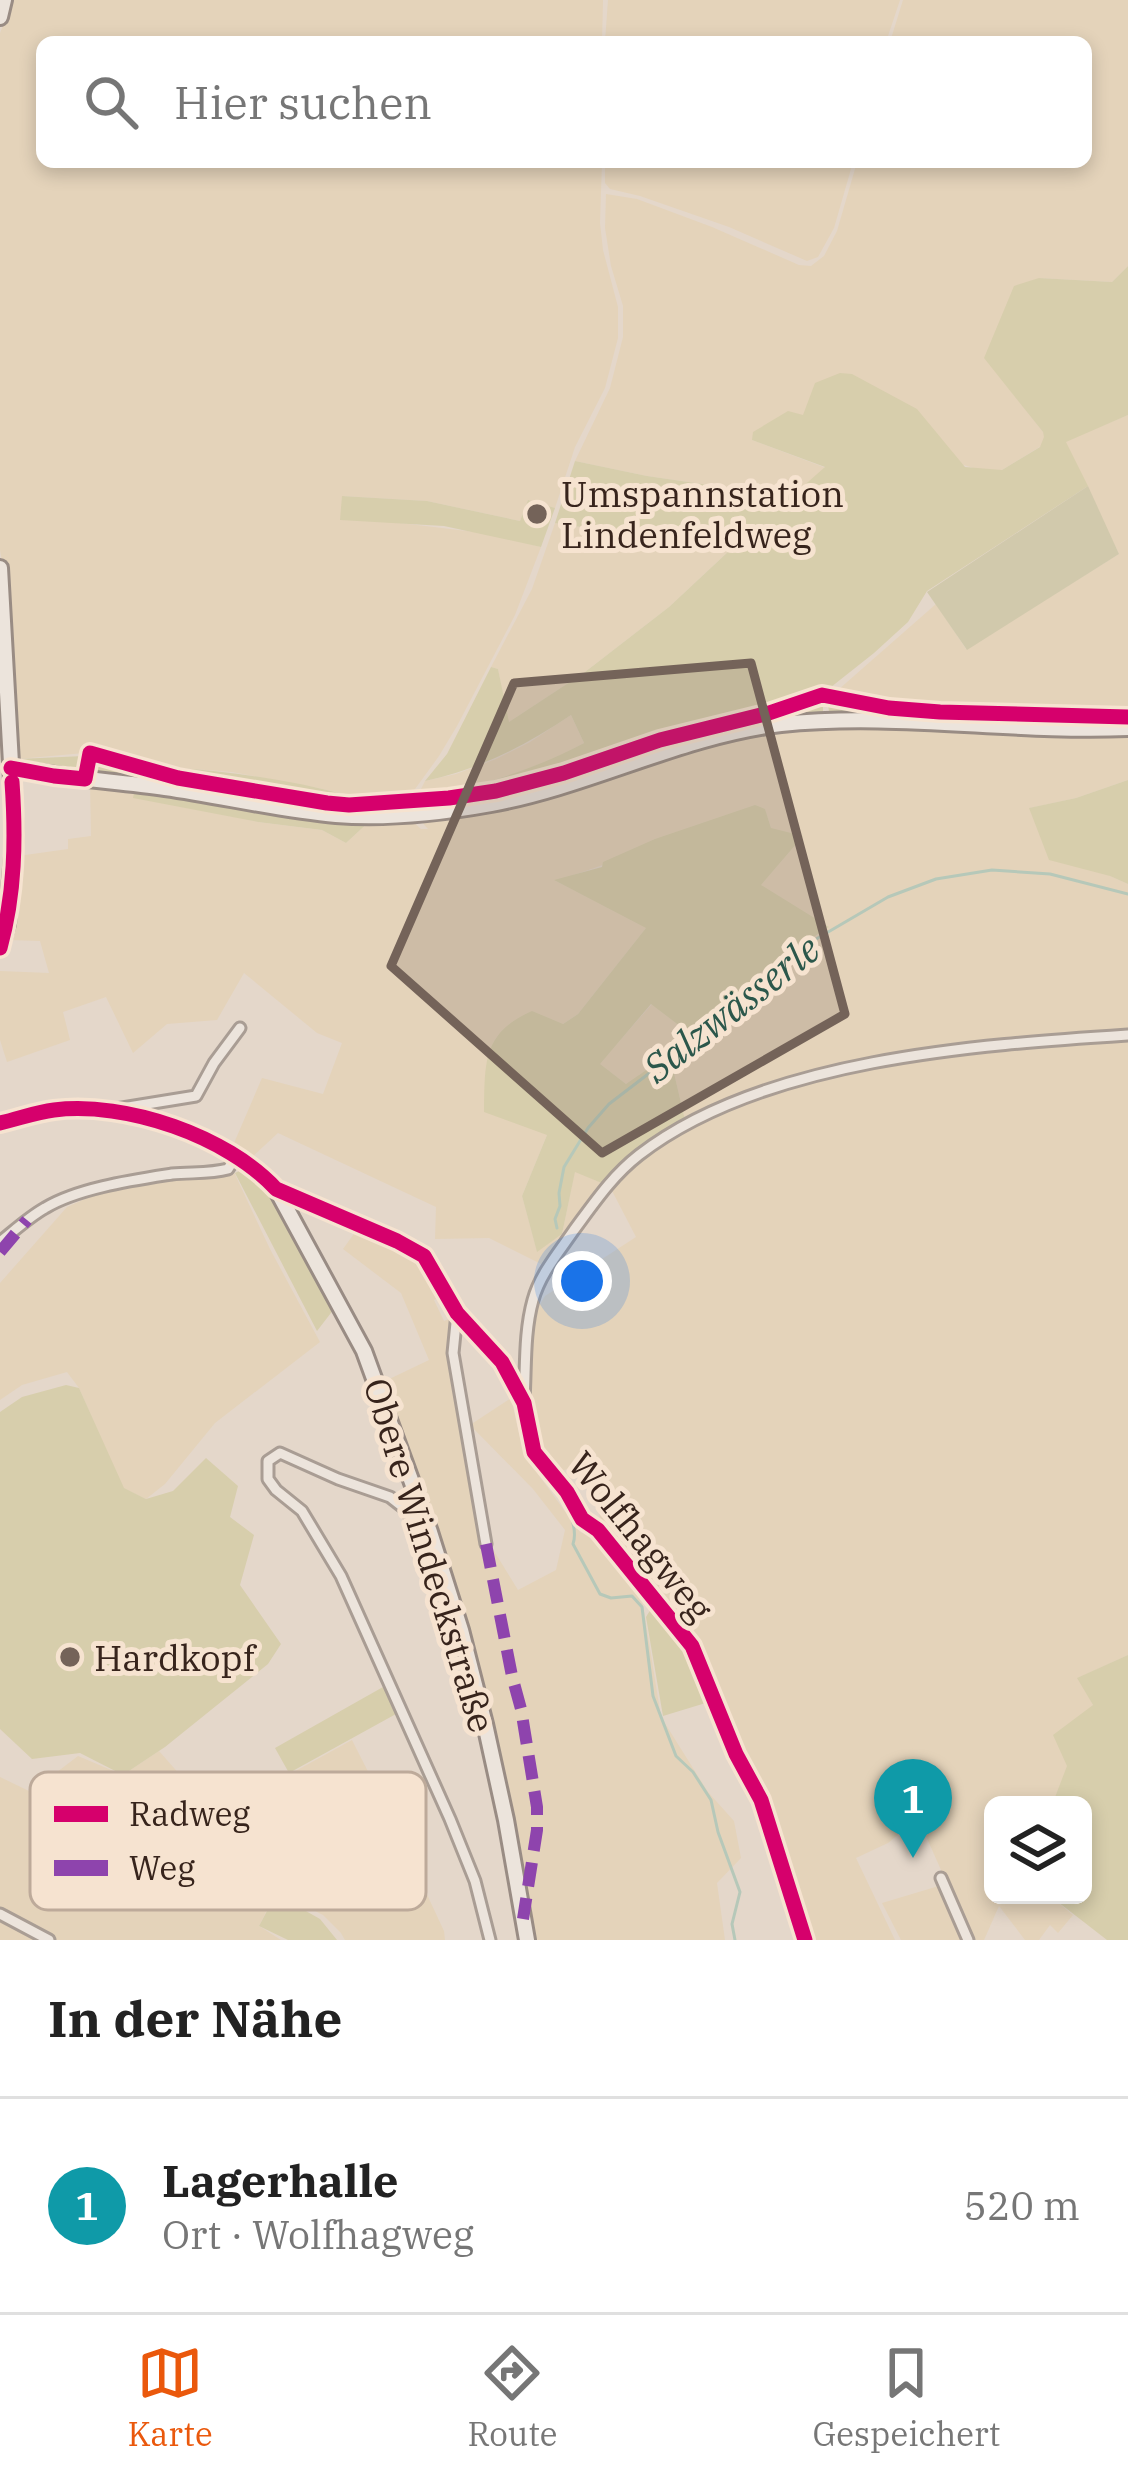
<!DOCTYPE html>
<html lang="de">
<head>
<meta charset="utf-8">
<style>
  :root { --surface:#fff; --page:#f2f2f2; --text:#222; --muted:#767676; --line:#e0e0e0; --accent:#ea580c }
  body { margin:0; font-family:"IBM Plex Serif",serif; background:var(--page); color:var(--text) }
  .controls { position:absolute; right:36px; bottom:36px; display:grid; overflow:hidden; border-radius:18px; box-shadow:0 6px 18px #0003 }
  .controls button { width:108px; height:108px; display:grid; place-items:center; padding:0; border:0; border-bottom:3px solid var(--line); background:var(--surface); color:var(--text); font:60px sans-serif }
  .you { position:absolute; left:582px; top:1281px; width:42px; height:42px; margin:-30px; border:9px solid #fff; border-radius:50%; background:#1a73e8; box-shadow:0 0 0 18px #1a73e833 }
  .badge { display:grid; place-items:center; width:78px; height:78px; border-radius:50%; background:var(--accent); color:#fff; font-size:39px; font-weight:700 }
  .pin { position:absolute; translate:-50% -99px; filter:drop-shadow(0 3px 6px #0008) }
  .pin::after { content:''; position:absolute; top:63px; width:42px; height:36px; background:inherit; clip-path:polygon(0 0,100% 0,50% 100%) }
  .list { margin:0; padding:0; list-style:none }
  h2 { display:flex; justify-content:space-between; align-items:center; height:156px; margin:0; padding:0 48px; font-size:51px }
  h2 small { font-size:39px; font-weight:400; color:var(--muted) }
  .list li { display:grid; grid-template-columns:78px 1fr auto; gap:36px; align-items:center; box-sizing:border-box; height:216px; padding:0 48px; border-top:3px solid var(--line) }
  .list b { display:block; font-size:45px; white-space:nowrap }
  .list p { margin:0; font-size:39px; white-space:nowrap; color:var(--muted) }
  .list em { font-size:39px; font-style:normal; color:var(--muted) }
  .icon { flex:none; width:66px; height:66px; fill:none; stroke:currentColor; stroke-width:2; stroke-linecap:round; stroke-linejoin:round }
  .map { position:relative; flex:none; width:1128px; height:1940px; overflow:hidden }
  .search { position:absolute; background:var(--surface); box-shadow:0 6px 18px #0003; left:36px; right:36px; top:36px; height:132px; display:flex; align-items:center; gap:30px; box-sizing:border-box; padding:0 42px; border-radius:18px; color:var(--muted); font-size:45px }
  .sheet { height:372px; background:var(--surface) }
  nav { display:flex; justify-content:space-around; align-items:center; box-sizing:border-box; height:168px; border-top:3px solid var(--line); background:var(--surface); font-size:33px; color:var(--muted) }
  nav a { display:grid; justify-items:center; gap:6px }
  nav .on { color:var(--accent) }
  .map>svg:first-child { display:block }
  .farmland { fill:#e4d3ba }
  .green { fill:#d7ceac }
  .cemetery { fill:#d1c9ac }
  .lines { fill:none; stroke-linecap:round; stroke-linejoin:round }
  .stream { stroke:#b6c8b9; stroke-width:3 }
  .street-casing { stroke:#a99d94; stroke-width:15 }
  .secondary-casing { stroke:#998c84; stroke-width:20 }
  .street { stroke:#ece4dc; stroke-width:9 }
  .secondary { stroke:#ece4dc; stroke-width:14 }
  .quiet { stroke:#8e44ad; stroke-width:12; stroke-dasharray:24 12; stroke-linecap:butt }
  .cycleway-casing { stroke:#f6e3d0; stroke-width:22 }
  .cycleway { stroke:#d6006c; stroke-width:15 }
  .marked { fill:#746359; fill-opacity:0.2; stroke:#746359; stroke-width:9; stroke-linejoin:round }
  .poi-dot { fill:#746359; stroke:#f6e3d0; stroke-width:4.5 }
  .labels { text-anchor:middle; dominant-baseline:central; stroke-width:10; stroke-linejoin:round; paint-order:stroke }
  .poi-label { font-size:36px; fill:#37241c; stroke:#f6e3d0; text-anchor:start }
  .street-label { font-size:36px; fill:#37241c; stroke:#f6e3d0 }
  .water-label { font-size:39px; font-style:italic; fill:#2b574b; stroke:#f6e3d0 }
  .key { fill:#f6e3d0; stroke:#bdaa9a; stroke-width:3 }
  .key-label { font-size:33px; fill:#37241c }
</style>
</head>
<body>
<div class="map">
<svg width="1128" height="1940" viewBox="0 0 1128 1940">
  <rect width="100%" height="100%" fill="#e4d7ca"/>
  <path class="farmland" d="M 14,0 L 603,0 L 602,42 L 42,42 L 42,162 L 602,162 L 600,223 L 603,250 L 618,307 L 618,338 L 605,388 L 575,447 L 555,508 L 528,500 L 520,521 L 427,501 L 343,496 L 400,523 L 492,534 L 541,547 L 515,615 L 457,726 L 439,756 L 410,796 L 350,802 L 350,795 L 318,788 L 232,772 L 180,768 L 177,776 L 95,752 L 18,759 L 14,744 L 4,573 L 0,550 L 0,33 Z
    M 608,0 L 900,0 L 886,42 L 605,42 Z
    M 903,0 L 1128,0 L 1128,266 L 1112,282 L 1039,278 L 985,358 L 1043,432 L 1045,437 L 1041,446 L 1002,470 L 980,470 L 803,416 L 752,440 L 826,468 L 791,497 L 647,476 L 575,461 L 610,388 L 623,337 L 623,306 L 611,266 L 605,228 L 606,194 L 637,199 L 712,227 L 799,265 L 811,266 L 824,256 L 837,231 L 857,162 L 1086,162 L 1086,42 L 890,42 Z
    M 605,162 L 853,162 L 834,228 L 818,257 L 807,261 L 729,227 L 640,196 L 610,189 L 605,183 Z
    M 1128,415 L 1128,715 L 938,711 L 897,707 L 835,697 L 838,690 L 936,604 L 966,649 L 1119,554 L 1066,445 L 1066,441 Z
    M 555,523 L 731,549 L 669,607 L 585,672 L 508,723 L 498,669 L 491,667 L 532,589 Z
    M 571,715 L 584,743 L 545,764 L 464,789 L 421,797 L 419,793 L 425,781 L 456,774 L 496,759 L 530,742 Z
    M 838,726 L 1128,731 L 1128,780 L 1076,798 L 1030,808 L 1110,876 L 1128,884 L 1128,1029 L 1124,1032 L 869,1060 L 792,1078 L 685,1120 L 673,1070 L 626,1084 L 599,1064 L 652,1004 L 693,1036 L 766,968 L 828,928 L 760,885 L 771,828 L 765,810 L 556,881 L 647,927 L 578,1014 L 563,1024 L 547,1135 L 522,1196 L 537,1251 L 562,1234 L 575,1171 L 604,1184 L 579,1215 L 545,1266 L 489,1238 L 435,1239 L 436,1207 L 278,1133 L 249,1160 L 231,1150 L 262,1078 L 323,1094 L 342,1043 L 317,1033 L 244,973 L 217,1020 L 167,1024 L 133,1053 L 106,997 L 63,1012 L 70,1040 L 7,1062 L 0,1040 L 0,971 L 49,973 L 40,941 L 8,940 L 18,856 L 68,849 L 68,839 L 91,836 L 90,781 L 135,789 L 258,822 L 322,830 L 346,843 L 372,819 L 408,817 L 421,829 L 428,829 L 421,821 L 421,816 L 709,743 L 785,728 Z
    M 1128,1038 L 1128,1655 L 1078,1678 L 1093,1705 L 1052,1805 L 993,1805 L 993,1895 L 1049,1895 L 1073,1915 L 1058,1933 L 1050,1925 L 1039,1940 L 1025,1940 L 999,1906 L 984,1940 L 972,1940 L 918,1818 L 888,1843 L 856,1858 L 895,1940 L 810,1940 L 764,1800 L 742,1758 L 695,1645 L 602,1527 L 589,1464 L 556,1472 L 537,1448 L 524,1403 L 534,1314 L 545,1296 L 636,1237 L 610,1187 L 639,1159 L 682,1126 L 791,1085 L 879,1064 L 1061,1042 Z
    M 232,1168 L 270,1249 L 320,1342 L 215,1423 L 165,1484 L 146,1499 L 123,1488 L 79,1388 L 67,1372 L 22,1385 L 0,1400 L 0,1283 L 67,1207 L 105,1190 Z
    M 358,1228 L 387,1239 L 429,1266 L 444,1295 L 434,1300 L 444,1321 L 454,1317 L 451,1353 L 456,1401 L 483,1533 L 518,1590 L 556,1570 L 565,1530 L 533,1489 L 470,1425 L 511,1398 L 524,1455 L 580,1532 L 603,1541 L 643,1605 L 661,1717 L 708,1792 L 734,1821 L 741,1858 L 717,1883 L 725,1940 L 532,1940 L 464,1631 L 383,1382 L 429,1360 L 401,1293 L 343,1249 Z
    M 352,1740 L 389,1813 L 444,1931 L 445,1940 L 345,1940 L 341,1933 L 323,1915 L 283,1895 L 259,1867 L 325,1839 L 290,1774 Z
    M 159,1751 L 211,1810 L 254,1873 L 275,1894 L 259,1926 L 281,1940 L 0,1940 L 0,1777 L 31,1792 L 78,1756 L 123,1775 Z
    M 942,1885 L 965,1940 L 901,1940 L 882,1903 Z"/>
  <path class="green" d="M 1128,266 L 1128,415 L 1066,442 L 1088,486 L 927,591 L 908,622 L 874,653 L 826,691 L 771,710 L 688,730 L 549,775 L 494,788 L 421,797 C 479,786 532,771 584,743 L 571,715 C 525,746 480,769 425,781 L 447,754 L 491,667 L 498,669 L 509,722 L 585,672 L 669,607 L 730,550 L 555,523 L 575,461 L 647,476 L 791,497 L 825,467 L 752,440 L 753,432 L 788,411 L 803,415 L 815,383 L 840,373 L 852,374 L 917,409 L 965,467 L 1002,470 L 1040,447 L 1044,437 L 1043,432 L 984,358 L 1014,286 L 1039,278 L 1112,282 Z
    M 342,496 L 427,501 L 520,521 L 528,500 L 555,508 L 541,547 L 444,526 L 340,520 Z
    M 816,698 L 823,702 L 823,711 L 815,716 L 506,795 L 382,810 L 385,804 L 458,798 L 521,787 L 704,730 L 765,716 Z
    M 840,702 L 905,712 L 1128,719 L 1128,723 L 830,715 L 828,706 Z
    M 84,756 L 85,763 L 74,771 L 23,764 L 18,759 Z
    M 99,757 L 200,785 L 275,795 L 333,807 L 374,807 L 371,811 L 344,811 L 99,774 L 92,771 L 95,758 Z
    M 179,768 C 237,772 294,781 351,796 L 350,802 L 326,801 L 177,776 Z
    M 1128,780 L 1128,884 L 1110,876 L 1049,860 L 1029,808 L 1076,798 Z
    M 135,789 L 372,819 L 346,843 L 322,830 L 258,822 L 133,798 Z
    M 755,805 L 765,809 L 771,828 L 803,836 L 761,885 L 829,927 L 766,968 L 693,1036 L 651,1004 L 600,1064 L 626,1084 L 661,1060 L 673,1069 L 685,1120 L 650,1140 L 604,1184 L 575,1172 L 562,1234 L 537,1252 L 522,1196 L 547,1135 L 484,1112 C 485,1063 482,1033 532,1011 L 563,1024 L 578,1014 L 646,928 L 554,880 L 602,867 L 603,862 L 655,839 Z
    M 243,1169 L 265,1185 L 274,1196 L 334,1309 L 317,1331 L 235,1173 Z
    M 66,1385 L 79,1388 L 124,1488 L 146,1499 L 173,1491 L 206,1458 L 238,1486 L 230,1517 L 254,1535 L 240,1585 L 281,1644 L 268,1664 L 165,1747 L 123,1775 L 80,1753 L 32,1759 L 0,1729 L 0,1412 L 22,1397 Z
    M 654,1604 L 695,1662 L 709,1702 L 663,1716 L 646,1617 Z
    M 1128,1655 L 1128,1940 L 1107,1940 L 1049,1895 L 1083,1895 L 1083,1805 L 1052,1805 L 1067,1766 L 1053,1735 L 1093,1705 L 1077,1678 Z
    M 383,1687 L 396,1714 L 289,1773 L 275,1748 Z
    M 276,1894 L 320,1919 L 337,1940 L 288,1940 L 259,1926 Z"/>
  <path class="cemetery" d="M 1088,486 L 1119,554 L 967,650 L 927,592 Z"/>
  <g class="lines">
    <path class="stream" d="M 557,1228 L 555,1219 L 560,1206 L 559,1193 L 564,1167 L 588,1128 L 609,1104 L 690,1042 L 782,959 L 888,897 L 936,879 L 992,870 L 1050,874 L 1128,894
      M 556,1486 C 565,1500 579,1527 573,1544 L 600,1594 L 611,1598 L 632,1596 L 642,1607 L 653,1696 L 676,1756 L 693,1772 L 711,1800 L 718,1832 L 740,1892 L 732,1924 L 735,1940"/>
    <defs>
      <path id="street" d="M 116,1109 L 196,1096 L 214,1063 L 240,1028
        M 276,1189 L 397,1241 L 424,1256 L 457,1313 L 502,1362 L 524,1403 L 534,1452 L 567,1492 L 582,1519 L 598,1530 L 692,1646 L 736,1754 L 761,1800 L 805,1940
        M 0,1242 C 15,1230 29,1217 45,1208 C 78,1188 134,1180 172,1174 C 191,1172 210,1174 228,1169 L 235,1158
        M 457,1313 L 453,1353 L 486,1544
        M 524,1400 C 526,1368 524,1332 533,1300 C 540,1274 559,1252 574,1230 C 594,1203 612,1176 639,1155 C 763,1059 976,1045 1128,1035
        M 429,1531 L 415,1523 L 404,1508 L 390,1497 L 338,1479 L 280,1453 L 268,1461 L 268,1479 L 276,1490 L 302,1511 L 341,1576 L 450,1819 L 475,1881 L 490,1940
        M 941,1878 L 968,1940
        M 0,1914 L 49,1940"/>
      <path id="secondary" d="M 0,17 L 4,0
        M 0,568 L 15,834 L 7,924 L 0,948
        M 11,768 C 62,778 114,781 165,788 C 222,796 279,810 336,815 C 387,819 441,813 491,804 C 590,786 681,736 781,724 C 896,712 1013,733 1128,728
        M 0,1123 C 18,1119 36,1112 54,1110 C 126,1101 227,1136 276,1189 L 364,1351 L 430,1532 L 461,1630 L 485,1724 L 506,1820 L 527,1940"/>
    </defs>
    <use href="#street" class="street-casing"/>
    <use href="#secondary" class="secondary-casing"/>
    <use href="#street" class="street"/>
    <use href="#secondary" class="secondary"/>
    <path class="quiet" d="M 0,1252 L 27,1220
      M 486,1544 L 512,1676 L 521,1709 L 537,1807 L 537,1830 L 523,1919"/>
    <defs>
      <path id="cycleway" d="M 11,768 L 54,776 L 85,779 L 90,753 L 178,778 L 327,803 L 349,805 L 449,798 L 496,791 L 564,773 L 660,740 L 769,713 L 822,695 L 889,708 L 940,712 L 1128,717
        M 0,948 C 15,894 16,839 12,782
        M 0,1123 C 18,1119 36,1112 54,1110 C 126,1101 227,1136 276,1189 L 397,1241 L 424,1256 L 457,1313 L 502,1362 L 524,1403 L 534,1452 L 567,1492 L 582,1519 L 598,1530 L 692,1646 L 736,1754 L 761,1800 L 805,1940"/>
    </defs>
    <use href="#cycleway" class="cycleway-casing"/>
    <use href="#cycleway" class="cycleway"/>
  </g>
  <path class="marked" d="M 751,663 L 845,1014 L 602,1153 L 391,966 L 514,683 Z"/>
  <g class="poi-dot">
    <circle cx="537" cy="514" r="12"/>
    <circle cx="70" cy="1657" r="12"/>
  </g>
  <g class="labels">
    <g class="poi-label">
      <text x="561" y="493">Umspannstation<tspan x="561" dy="41">Lindenfeldweg</tspan></text>
      <text x="94" y="1657">Hardkopf</text>
    </g>
    <g class="street-label">
      <text transform="translate(641 1536) rotate(51)">Wolfhagweg</text>
      <text transform="translate(430 1555) rotate(73)">Obere Windeckstraße</text>
    </g>
    <g class="water-label">
      <text transform="translate(731 1008) rotate(-38)">Salzwässerle</text>
    </g>
  </g>
  <rect x="30" y="1772" width="396" height="138" rx="18" class="key"/>
  <rect x="54" y="1806" width="54" height="16" fill="#d6006c"/>
  <rect x="54" y="1860" width="54" height="16" fill="#8e44ad"/>
  <g class="key-label">
    <text x="129" y="1826">Radweg</text>
    <text x="129" y="1880">Weg</text>
  </g>
</svg>
<div class="controls">
<button><svg class="icon" aria-label="layers" viewBox="0 0 24 24"><path d="M12 4l9 5-9 5-9-5zM3 14l9 5 9-5"/></svg></button>
</div>
<div class="you"></div>
<div class="pin badge" style="left:913px;top:1858px;background:#0f9aa8">1</div>
<div class="search"><svg class="icon" aria-label="search" viewBox="0 0 24 24"><circle cx="10" cy="10" r="6"/><path d="M15 15l6 6"/></svg>Hier suchen</div>
</div>
<section class="sheet">
<h2>In der Nähe<small></small></h2>
<ul class="list">
<li><span class="badge" style="background:#0f9aa8">1</span><div><b>Lagerhalle</b><p>Ort · Wolfhagweg</p></div><em>520 m</em></li>
</ul>
</section>
<nav>
<a class="on"><svg class="icon" aria-label="map" viewBox="0 0 24 24"><path d="M3 6l6-2 6 2 6-2v14l-6 2-6-2-6 2zM9 4v14M15 6v14"/></svg>Karte</a>
<a><svg class="icon" aria-label="directions" viewBox="0 0 24 24"><path d="M12 3l9 9-9 9-9-9zM9 14v-3h6M13 9l2 2-2 2"/></svg>Route</a>
<a><svg class="icon" aria-label="saved" viewBox="0 0 24 24"><path d="M7 4h10v16l-5-4-5 4z"/></svg>Gespeichert</a>
</nav>
</body>
</html>
